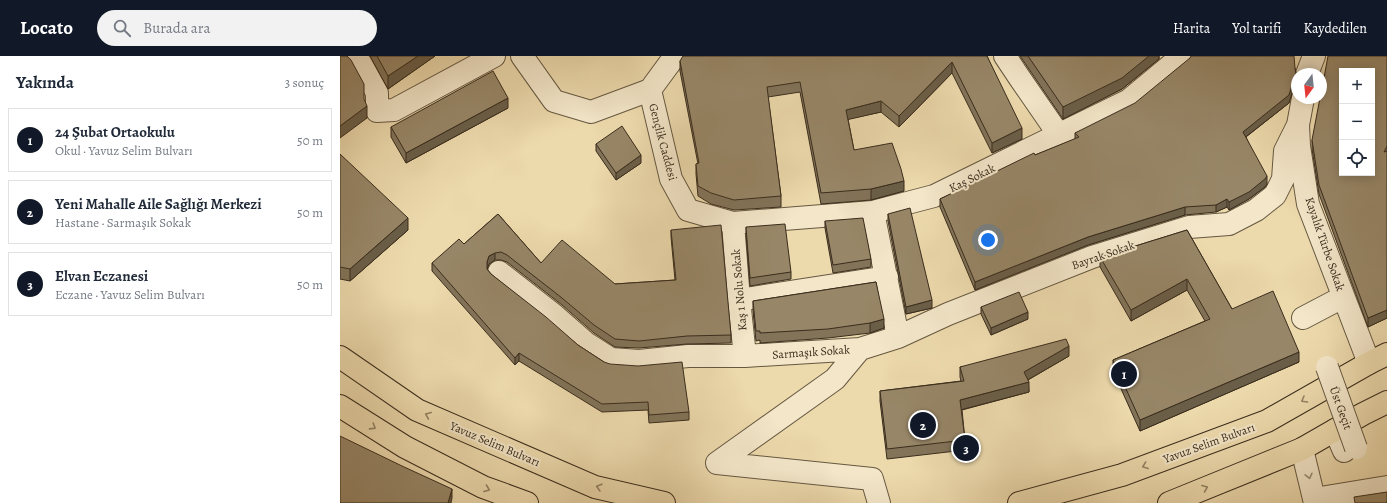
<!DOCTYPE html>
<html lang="tr">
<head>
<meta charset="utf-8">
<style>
  :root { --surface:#fff; --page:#f2f2f3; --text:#1f2937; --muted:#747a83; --line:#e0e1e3; --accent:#111827 }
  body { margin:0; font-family:Alegreya,serif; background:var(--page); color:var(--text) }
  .controls { position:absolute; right:12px; top:12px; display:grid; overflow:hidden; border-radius:0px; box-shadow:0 2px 10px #0003 }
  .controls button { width:36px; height:36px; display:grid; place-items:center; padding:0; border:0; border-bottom:1px solid var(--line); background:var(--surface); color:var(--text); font:20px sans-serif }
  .compass { position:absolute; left:951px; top:12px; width:36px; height:36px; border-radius:50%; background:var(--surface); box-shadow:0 2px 10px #0003; rotate:195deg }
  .you { position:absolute; left:648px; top:184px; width:14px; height:14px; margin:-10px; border:3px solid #fff; border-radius:50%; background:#1a73e8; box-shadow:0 0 0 6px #1a73e833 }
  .badge { display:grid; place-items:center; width:26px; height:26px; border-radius:50%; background:var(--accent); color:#fff; font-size:13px; font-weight:700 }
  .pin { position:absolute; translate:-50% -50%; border:2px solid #fff; box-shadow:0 1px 4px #0006 }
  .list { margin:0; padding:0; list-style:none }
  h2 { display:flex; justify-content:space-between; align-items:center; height:52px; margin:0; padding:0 16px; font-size:17px }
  h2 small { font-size:13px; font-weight:400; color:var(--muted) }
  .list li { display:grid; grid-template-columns:26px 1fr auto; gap:12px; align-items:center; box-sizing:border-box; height:64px; margin:0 8px 8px; padding:0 8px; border:1px solid var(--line); border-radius:0px }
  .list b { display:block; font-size:15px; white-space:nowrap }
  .list p { margin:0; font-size:13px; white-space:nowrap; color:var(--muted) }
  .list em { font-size:13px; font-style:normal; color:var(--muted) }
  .icon { flex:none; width:22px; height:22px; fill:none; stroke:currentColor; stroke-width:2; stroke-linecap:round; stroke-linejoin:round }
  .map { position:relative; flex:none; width:1047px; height:447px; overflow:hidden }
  header { display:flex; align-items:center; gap:24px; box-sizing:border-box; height:56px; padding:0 20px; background:var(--accent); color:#fff }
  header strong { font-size:19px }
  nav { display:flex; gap:22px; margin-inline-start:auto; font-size:14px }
  .search { width:280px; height:36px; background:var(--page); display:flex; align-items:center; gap:10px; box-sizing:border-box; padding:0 14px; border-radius:22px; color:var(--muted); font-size:15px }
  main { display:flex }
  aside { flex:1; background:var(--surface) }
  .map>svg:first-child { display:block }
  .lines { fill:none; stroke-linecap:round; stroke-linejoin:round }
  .minor-casing { stroke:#665841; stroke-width:24 }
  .major-casing { stroke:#3a2d1d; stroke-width:24 }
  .minor { stroke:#f3e6c9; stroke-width:22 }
  .major { stroke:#ecd9ac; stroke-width:22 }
  .minor-bridge-casing { stroke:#665841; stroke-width:24; stroke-linecap:butt }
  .minor-bridge { stroke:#f3e6c9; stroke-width:22 }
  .wall { fill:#827359; stroke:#3a2d1d }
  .shaded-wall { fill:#6a5e48; stroke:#3a2d1d }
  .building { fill:#978667; stroke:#3a2d1d; fill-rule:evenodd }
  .oneway { stroke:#938364 }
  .oneway2 { stroke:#968a73 }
  .labels { text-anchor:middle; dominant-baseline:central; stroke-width:4; stroke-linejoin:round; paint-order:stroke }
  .street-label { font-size:12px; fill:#3a2d1d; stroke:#f3e6c9 }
</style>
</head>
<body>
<header>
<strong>Locato</strong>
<div class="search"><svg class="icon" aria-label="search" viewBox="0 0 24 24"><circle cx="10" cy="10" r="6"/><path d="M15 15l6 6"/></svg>Burada ara</div>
<nav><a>Harita</a><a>Yol tarifi</a><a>Kaydedilen</a></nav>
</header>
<main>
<aside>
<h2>Yakında<small>3 sonuç</small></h2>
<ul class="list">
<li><span class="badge">1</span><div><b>24 Şubat Ortaokulu</b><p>Okul · Yavuz Selim Bulvarı</p></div><em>50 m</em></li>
<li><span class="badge">2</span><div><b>Yeni Mahalle Aile Sağlığı Merkezi</b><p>Hastane · Sarmaşık Sokak</p></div><em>50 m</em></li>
<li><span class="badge">3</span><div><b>Elvan Eczanesi</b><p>Eczane · Yavuz Selim Bulvarı</p></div><em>50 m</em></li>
</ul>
</aside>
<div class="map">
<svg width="1047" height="447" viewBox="0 0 1047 447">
  <rect width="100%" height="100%" fill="#ecd9ac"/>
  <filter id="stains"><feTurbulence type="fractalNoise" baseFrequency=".005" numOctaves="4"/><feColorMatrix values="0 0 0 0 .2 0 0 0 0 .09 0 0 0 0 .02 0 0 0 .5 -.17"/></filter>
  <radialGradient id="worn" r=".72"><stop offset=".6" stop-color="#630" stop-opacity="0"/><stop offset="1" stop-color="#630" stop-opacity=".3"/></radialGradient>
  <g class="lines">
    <defs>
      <path id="minor" d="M 12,0 L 21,8 L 37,37 L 37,55 L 54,54 L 154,0
        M 182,0 L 214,45 L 251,56 L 310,34
        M 335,0 L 310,34 L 331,123 L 348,154 L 393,167 L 533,156 L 594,140 L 789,44 L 842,0
        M 665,0 L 679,21 L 719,79
        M 967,18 L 974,0
        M 963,42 L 958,69 L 959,90 L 968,148 L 1029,307
        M 533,156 L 558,281
        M 393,167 L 399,244 L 405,300
        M 159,216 L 214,259 L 246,287 L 271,303 L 299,305 L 348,300 L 405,300 L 520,293 L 558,281 L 608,258 L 752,201 L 849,171 L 889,168 L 916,154 L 935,139 L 943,123 L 945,95 L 958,69
        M 399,244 L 547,221
        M 963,262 L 1003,241
        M 520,293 L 495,323 L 377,407 L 532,423 L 539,447
        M 995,374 L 1004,395
        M 962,393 L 975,447
        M 974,443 L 1047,431"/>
      <path id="major" d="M 0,301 L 77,354 L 255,431 L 324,447
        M 0,350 L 65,391 L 143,431 L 187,447
        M 679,447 L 782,419 L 927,365 L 1029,307 L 1047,298
        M 829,447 L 962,393 L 1023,358 L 1047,346"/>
    </defs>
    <use href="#minor" class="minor-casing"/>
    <use href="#major" class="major-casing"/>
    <use href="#minor" class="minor"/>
    <use href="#major" class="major"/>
    <defs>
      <path id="minor-bridge" d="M 987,311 L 1016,392"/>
    </defs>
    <use href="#minor-bridge" class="minor-bridge-casing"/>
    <use href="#minor-bridge" class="minor-bridge"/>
  </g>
  <path class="wall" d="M 30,0 L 95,0 L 48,33 Z
    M 647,0 L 682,83 L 652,97 L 612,17 L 559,71 L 541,56 L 508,63 L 514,94 L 564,135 L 531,144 L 481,148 L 460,36 L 428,41 L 441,140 L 441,151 L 394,154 L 371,148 L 358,140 L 356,118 L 356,108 L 358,108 L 340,15 L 340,5 Z
    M 680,0 L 819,0 L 819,3 L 782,33 L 723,63 Z
    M 1047,0 L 1047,262 L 1028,271 L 979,138 L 972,93 L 972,84 Z
    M 955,12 L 957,22 L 957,31 L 953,34 L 949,47 L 906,81 L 927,128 L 925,131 L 909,143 L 889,154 L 887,151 L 876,156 L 845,159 L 748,189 L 635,234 L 600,151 L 600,143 L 695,99 L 735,83 L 735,77 Z
    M 168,52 L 66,107 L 51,81 L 51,71 Z
    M 256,88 L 301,107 L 276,124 L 256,95 Z
    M 0,98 L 68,174 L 10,225 L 0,223 Z
    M 158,158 L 201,207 L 275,228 L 335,224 L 331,181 L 331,174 L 391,279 L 391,287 L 347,288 L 299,292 L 275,291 L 254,277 L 222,249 L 167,206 L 161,204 L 155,204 L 149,208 L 147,213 L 151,218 L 238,289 L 264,306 L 349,356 L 349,364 L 309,367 L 308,354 L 262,356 L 179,305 L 175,309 L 92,215 L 92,207 L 124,188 Z
    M 548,158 L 592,252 L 566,258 L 548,165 Z
    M 485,165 L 531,203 L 531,211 L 493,217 L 485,172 Z
    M 406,171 L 451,216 L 451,223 L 410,230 L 406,178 Z
    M 847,174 L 892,253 L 959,306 L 800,375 L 773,315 L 773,304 L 865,265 L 847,234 L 791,265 L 760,211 L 760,201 Z
    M 536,226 L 544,272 L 530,277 L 488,282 L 420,287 L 420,284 L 416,285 L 413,255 L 413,245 Z
    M 641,251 L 688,263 L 651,279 L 641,258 Z
    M 729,300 L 688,324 L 689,336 L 622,354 L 625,384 L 625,394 L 547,403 L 540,345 L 540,335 L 621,325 L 620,321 L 620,311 Z"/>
  <path class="shaded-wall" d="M 78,0 L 95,0 L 48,33 L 48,20 Z
    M 804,0 L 819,0 L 819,3 L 782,33 L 723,63 L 723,51 Z
    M 612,6 L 612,17 L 559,71 L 559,60 Z
    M 957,24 L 957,31 L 953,34 L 949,47 L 903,83 L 903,76 L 953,26 Z
    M 168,42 L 168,52 L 66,107 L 66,97 Z
    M 541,45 L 541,56 L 506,64 L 506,54 Z
    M 27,50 L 27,62 L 0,82 L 0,70 Z
    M 682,72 L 682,83 L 652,97 L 652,87 Z
    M 301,99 L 301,107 L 276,124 L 276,117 Z
    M 927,120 L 927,128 L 925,131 L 909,143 L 889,154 L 889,146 Z
    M 564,125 L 564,135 L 531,144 L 531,133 Z
    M 887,143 L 887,151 L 876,156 L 876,149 Z
    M 845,151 L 845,159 L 748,189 L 635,234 L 635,226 L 748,181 Z
    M 68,162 L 68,174 L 10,225 L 10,213 Z
    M 155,197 L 155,204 L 149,208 L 147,214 L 147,206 L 149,200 Z
    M 847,223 L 847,234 L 791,265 L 791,254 Z
    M 592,244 L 592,252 L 566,258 L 566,251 Z
    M 1047,254 L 1047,262 L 1028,271 L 1028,262 Z
    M 688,256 L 688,263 L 651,279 L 651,272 Z
    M 544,263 L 544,272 L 530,277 L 530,267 Z
    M 729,290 L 729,300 L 684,326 L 684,316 Z
    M 959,296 L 959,306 L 800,375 L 800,364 Z
    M 179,297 L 179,305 L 175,309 L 175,302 Z
    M 689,326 L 689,336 L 620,354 L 620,344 Z
    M 112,433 L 112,442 L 111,447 L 108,447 Z"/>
  <path class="building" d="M 0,0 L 7,0 L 11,4 L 24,28 L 24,43 L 27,50 L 0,70 Z
    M 37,0 L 78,0 L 48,20 Z
    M 343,0 L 647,0 L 682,72 L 652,87 L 612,6 L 559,60 L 541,45 L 506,54 L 514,94 L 552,87 L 561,113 L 564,125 L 531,133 L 481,137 L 460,26 L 427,31 L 441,140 L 394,144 L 371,137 L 358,130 L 356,108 L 359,107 L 340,5 Z
    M 688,0 L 809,0 L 782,22 L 723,51 Z
    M 851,0 L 954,0 L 955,12 L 957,24 L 953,26 L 949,39 L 903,76 L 927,120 L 925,123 L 909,136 L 889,146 L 887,143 L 876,149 L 845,151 L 748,181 L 635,226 L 600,143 L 694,97 L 695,99 L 739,81 L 735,77 L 795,47 L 850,2 Z
    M 988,0 L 1047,0 L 1047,90 L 1044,96 L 1047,95 L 1047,254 L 1028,262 L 979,129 L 972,84 L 980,42 L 981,42 L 981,38 ZM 1002,15 L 1032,15 L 1032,117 L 1002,117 Z
    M 153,15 L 168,42 L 66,97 L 51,71 Z
    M 282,70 L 301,99 L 276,117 L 256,88 Z
    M 0,98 L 68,162 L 10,213 L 0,211 Z
    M 570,152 L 592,244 L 566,251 L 548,158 Z
    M 158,158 L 201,207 L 222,184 L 275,228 L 336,224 L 331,174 L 381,169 L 391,279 L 347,280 L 299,285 L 275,283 L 254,269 L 222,242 L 167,199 L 161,196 L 155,197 L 149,200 L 147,206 L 147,213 L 151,218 L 206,261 L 238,289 L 264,306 L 270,308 L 298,310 L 342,306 L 349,356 L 309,359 L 308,346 L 262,348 L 179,297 L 175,302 L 92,207 L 119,183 L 124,188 Z
    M 523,162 L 531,203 L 493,209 L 485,165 Z
    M 445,168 L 451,216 L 410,222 L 406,171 Z
    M 847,174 L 892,253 L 933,235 L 959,296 L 800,364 L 773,304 L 870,263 L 847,223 L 791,254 L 760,201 Z
    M 536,226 L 544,263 L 530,267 L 488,273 L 420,277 L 420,275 L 416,275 L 413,245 Z
    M 679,236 L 688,256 L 651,272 L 641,251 Z
    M 726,283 L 729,290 L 684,316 L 689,326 L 620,344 L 625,384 L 547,393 L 540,335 L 624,325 L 620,311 Z
    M 0,380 L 62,410 L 112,433 L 108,447 L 0,447 Z
    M 1047,436 L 1047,447 L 1015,447 L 1014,441 Z"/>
  <defs><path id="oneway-chevron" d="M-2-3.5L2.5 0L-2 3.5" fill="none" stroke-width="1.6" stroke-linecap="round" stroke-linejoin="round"/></defs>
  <g class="oneway">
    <use href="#oneway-chevron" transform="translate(964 344) rotate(150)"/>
    <use href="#oneway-chevron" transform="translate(88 359) rotate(-157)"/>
    <use href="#oneway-chevron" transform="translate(33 371) rotate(32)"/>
    <use href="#oneway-chevron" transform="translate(805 410) rotate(160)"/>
    <use href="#oneway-chevron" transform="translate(259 431) rotate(-164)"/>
    <use href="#oneway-chevron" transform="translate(865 432) rotate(-22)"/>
    <use href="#oneway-chevron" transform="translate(147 433) rotate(21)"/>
  </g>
  <use class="oneway2" href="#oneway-chevron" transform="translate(969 420) rotate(77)"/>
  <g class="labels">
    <g class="street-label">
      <text transform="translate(323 86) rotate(75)">Gençlik Caddesi</text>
      <text transform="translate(632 122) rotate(-26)">Kaş Sokak</text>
      <text transform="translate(985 188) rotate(71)">Kayalık Türbe Sokak</text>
      <text transform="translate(763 199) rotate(-19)">Bayrak Sokak</text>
      <text transform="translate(399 234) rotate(-95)">Kaş 1 Nolu Sokak</text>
      <text transform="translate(471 296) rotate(-4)">Sarmaşık Sokak</text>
      <text transform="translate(1001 352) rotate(70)">Üst Geçit</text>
      <text transform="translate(869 387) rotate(-20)">Yavuz Selim Bulvarı</text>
      <text transform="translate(155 388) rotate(23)">Yavuz Selim Bulvarı</text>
    </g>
  </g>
  <rect width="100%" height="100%" filter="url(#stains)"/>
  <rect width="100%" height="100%" fill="url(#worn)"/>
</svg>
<div class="controls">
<button>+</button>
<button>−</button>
<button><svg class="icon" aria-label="locate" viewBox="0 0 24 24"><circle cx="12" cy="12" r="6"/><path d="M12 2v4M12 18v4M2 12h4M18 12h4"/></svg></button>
</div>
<svg class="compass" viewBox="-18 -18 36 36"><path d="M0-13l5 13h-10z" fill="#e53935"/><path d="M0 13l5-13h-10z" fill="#747a83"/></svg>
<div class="you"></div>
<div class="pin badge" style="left:784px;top:318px">1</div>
<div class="pin badge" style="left:583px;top:369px">2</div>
<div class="pin badge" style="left:626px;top:392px">3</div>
</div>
</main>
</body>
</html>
